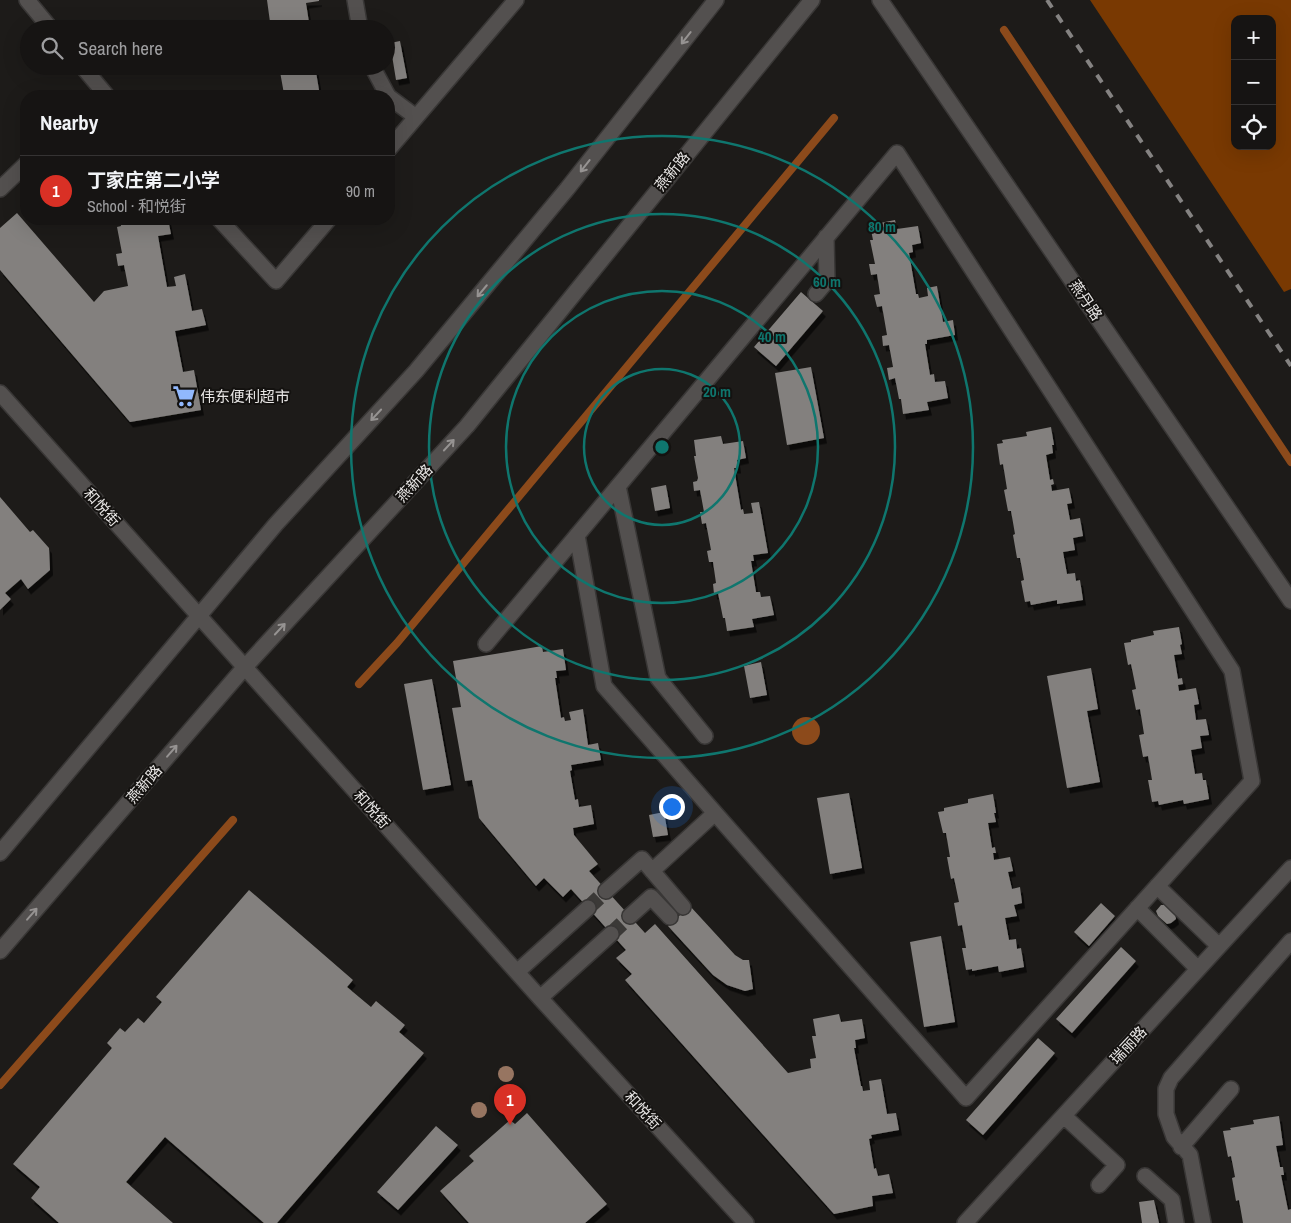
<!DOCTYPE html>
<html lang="en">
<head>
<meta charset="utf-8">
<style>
  :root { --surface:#161413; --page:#232121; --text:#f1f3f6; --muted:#9e9ea0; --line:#353333; --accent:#d93025 }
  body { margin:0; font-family:"Archivo Narrow","Noto Sans SC",sans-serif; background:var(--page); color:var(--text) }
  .controls { position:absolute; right:15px; top:15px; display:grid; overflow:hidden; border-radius:10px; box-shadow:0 5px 20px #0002 }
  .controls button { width:45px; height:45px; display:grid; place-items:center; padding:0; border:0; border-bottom:1px solid var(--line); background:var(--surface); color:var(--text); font:25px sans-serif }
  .you { position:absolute; left:671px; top:806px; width:18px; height:18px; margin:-12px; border:4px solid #fff; border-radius:50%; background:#1a73e8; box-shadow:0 0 0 8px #1a73e833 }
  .badge { display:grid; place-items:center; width:32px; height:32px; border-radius:50%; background:var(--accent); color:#fff; font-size:16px; font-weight:700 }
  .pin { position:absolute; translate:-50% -41px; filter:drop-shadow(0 1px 2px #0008) }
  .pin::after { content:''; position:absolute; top:26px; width:18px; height:15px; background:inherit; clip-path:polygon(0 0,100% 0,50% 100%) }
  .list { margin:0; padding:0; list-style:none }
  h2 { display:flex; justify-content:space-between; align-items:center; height:65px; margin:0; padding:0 20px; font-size:21px }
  h2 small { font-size:16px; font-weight:400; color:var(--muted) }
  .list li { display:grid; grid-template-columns:32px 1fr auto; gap:15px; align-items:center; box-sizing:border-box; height:70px; padding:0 20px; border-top:1px solid var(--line) }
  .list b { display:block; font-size:19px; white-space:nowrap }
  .list p { margin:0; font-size:16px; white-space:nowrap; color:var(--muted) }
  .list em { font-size:16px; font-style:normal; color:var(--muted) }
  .icon { flex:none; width:28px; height:28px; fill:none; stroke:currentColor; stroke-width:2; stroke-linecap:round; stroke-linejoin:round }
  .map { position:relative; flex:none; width:1291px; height:1223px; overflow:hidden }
  .search { position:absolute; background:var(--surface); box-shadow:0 5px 20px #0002; left:20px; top:20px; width:375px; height:55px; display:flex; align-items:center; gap:12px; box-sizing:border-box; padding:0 18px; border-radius:28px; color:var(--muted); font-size:19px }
  .panel { position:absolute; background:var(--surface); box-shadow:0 5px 20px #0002; left:20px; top:90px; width:375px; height:135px; border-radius:20px }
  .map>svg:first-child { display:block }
  .forest { fill:#793902; fill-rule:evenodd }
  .water { fill:#8c4a1b }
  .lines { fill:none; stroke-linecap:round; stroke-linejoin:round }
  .stream { stroke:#8c4a1b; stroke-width:8 }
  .building { fill:#83807e; filter:url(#shadow) }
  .minor-tunnel { stroke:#3b3937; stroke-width:15; stroke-dasharray:15 8; stroke-linecap:butt }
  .minor-casing { stroke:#393736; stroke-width:18 }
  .minor { stroke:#53504f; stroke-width:15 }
  .rail { stroke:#858382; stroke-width:4; stroke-dasharray:9 9; stroke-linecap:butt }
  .tree { fill:#977561 }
  .oneway { stroke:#969392 }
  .ring { fill:none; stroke:#0f766e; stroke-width:2.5 }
  .labels { text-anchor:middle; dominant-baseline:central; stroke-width:4; stroke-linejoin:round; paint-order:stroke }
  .street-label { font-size:15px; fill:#e7e5e4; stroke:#141210 }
  .poi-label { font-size:15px; fill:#e7e5e4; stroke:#141210; text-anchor:start }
  .centre { fill:#0f766e; stroke:#141210; stroke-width:2.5 }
  .ring-label { font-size:15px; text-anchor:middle; font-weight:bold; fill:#0f766e; stroke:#141210; stroke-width:4; stroke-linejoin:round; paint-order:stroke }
</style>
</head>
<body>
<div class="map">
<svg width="1291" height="1223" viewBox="0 0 1291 1223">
  <defs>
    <filter id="shadow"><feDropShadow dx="3" dy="5.5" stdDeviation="0" flood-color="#0009"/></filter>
  </defs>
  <rect width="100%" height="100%" fill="#1d1b19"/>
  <path class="forest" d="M 1090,0 L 1291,0 L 1291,289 L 1284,292 ZM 1235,19 L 1272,19 L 1272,146 L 1235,146 Z"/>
  <path class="water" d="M792 731a14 14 0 1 1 28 0a14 14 0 1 1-28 0Z"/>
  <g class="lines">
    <path class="stream" d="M 1004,30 L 1291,462
      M 359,684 L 397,643 L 834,118
      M 0,1085 L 233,820"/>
  </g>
  <path class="building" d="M 267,0 L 319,0 L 319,1 L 306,3 L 310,29 L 266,29 L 265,23 L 270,22 Z
    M 400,41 L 407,78 L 396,80 L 390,43 Z
    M 279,66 L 315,66 L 320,96 L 275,96 L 284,94 Z
    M 17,213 L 94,302 L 104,291 L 128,286 L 124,265 L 118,266 L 116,254 L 122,253 L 117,227 L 121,226 L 120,219 L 168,219 L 171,234 L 158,236 L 167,287 L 176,286 L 174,277 L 185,274 L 192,311 L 202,309 L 206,325 L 175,331 L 183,372 L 194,370 L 201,410 L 130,422 L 0,270 L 0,228 Z
    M 895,220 L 897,229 L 918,226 L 921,243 L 912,245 L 913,252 L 909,253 L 916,294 L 918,294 L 919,298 L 928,296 L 927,288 L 937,286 L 943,322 L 953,320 L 955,335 L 927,340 L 927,344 L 925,344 L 930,375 L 934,374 L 935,382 L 945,381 L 948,398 L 927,402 L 929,410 L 903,414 L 901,399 L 899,399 L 895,378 L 889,380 L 887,368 L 893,367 L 889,345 L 883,346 L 882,336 L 887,335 L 882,306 L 877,307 L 874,295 L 880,294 L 877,274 L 871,275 L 869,264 L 875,264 L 870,240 L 873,240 L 870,225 Z
    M 801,292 L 823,311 L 776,366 L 754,347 Z
    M 811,367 L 824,438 L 787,445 L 775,373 Z
    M 1051,427 L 1054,445 L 1052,445 L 1053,453 L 1046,455 L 1050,480 L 1053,479 L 1054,484 L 1051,485 L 1052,491 L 1069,488 L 1072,503 L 1067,504 L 1070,520 L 1080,518 L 1083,536 L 1073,538 L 1075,550 L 1063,552 L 1067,574 L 1075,573 L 1076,581 L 1080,580 L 1083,600 L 1057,604 L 1057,600 L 1031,605 L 1030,601 L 1025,602 L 1021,581 L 1024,580 L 1020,558 L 1017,558 L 1013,535 L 1015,534 L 1011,511 L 1008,511 L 1004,490 L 1007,489 L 1003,464 L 1000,465 L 997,444 L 1003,443 L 1002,440 L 1027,436 L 1026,432 Z
    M 721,436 L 723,444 L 743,441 L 746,458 L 737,460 L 738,468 L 734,468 L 741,510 L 743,509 L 744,514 L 753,513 L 751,503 L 759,502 L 768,553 L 753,555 L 754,561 L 751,561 L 756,592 L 760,592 L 761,597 L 770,596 L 774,615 L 752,619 L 754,627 L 727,631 L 725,618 L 723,618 L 718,593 L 714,594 L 713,584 L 716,583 L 713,562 L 709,562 L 707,551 L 711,550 L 706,523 L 702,524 L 700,512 L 704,512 L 700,490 L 694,491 L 693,482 L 697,481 L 698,478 L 694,456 L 696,456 L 694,440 Z
    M 666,485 L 670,508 L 655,511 L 651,488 Z
    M 0,497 L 30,532 L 33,530 L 49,548 L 50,570 L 28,589 L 21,579 L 5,593 L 11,599 L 0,610 Z
    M 1179,627 L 1182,644 L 1180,645 L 1182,654 L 1174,655 L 1178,679 L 1182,678 L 1183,684 L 1178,685 L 1179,691 L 1196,688 L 1199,704 L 1194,705 L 1196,720 L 1206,719 L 1209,735 L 1200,736 L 1202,748 L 1191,750 L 1195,774 L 1202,773 L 1203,780 L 1206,780 L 1209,799 L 1184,804 L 1183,800 L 1159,805 L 1158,801 L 1152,802 L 1148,780 L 1152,780 L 1148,756 L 1143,757 L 1139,735 L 1144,734 L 1140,709 L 1136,710 L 1132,690 L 1136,689 L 1131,664 L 1128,665 L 1124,643 L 1131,642 L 1131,640 L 1154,635 L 1153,631 Z
    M 542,646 L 543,652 L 563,649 L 566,670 L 556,671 L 557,678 L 555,678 L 561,718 L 564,717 L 565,721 L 571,720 L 569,712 L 583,709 L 588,745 L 598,743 L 601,760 L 571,765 L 572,770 L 570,771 L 575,800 L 578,799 L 579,807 L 591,805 L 594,824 L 573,828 L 574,835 L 598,864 L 589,871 L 645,933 L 655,924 L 788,1073 L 811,1068 L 810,1059 L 816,1058 L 812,1036 L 816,1036 L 813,1019 L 839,1014 L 841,1022 L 862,1019 L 865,1038 L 855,1040 L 856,1048 L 854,1048 L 861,1086 L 862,1086 L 863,1091 L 870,1090 L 869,1081 L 881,1079 L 887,1114 L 896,1113 L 899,1130 L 871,1135 L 872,1138 L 869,1139 L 874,1169 L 876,1168 L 878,1176 L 889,1174 L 893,1193 L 872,1196 L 873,1206 L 834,1214 L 625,980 L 632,974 L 616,958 L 626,950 L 571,889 L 563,897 L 544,878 L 536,886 L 479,818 L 472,780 L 465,781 L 452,708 L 461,707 L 453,661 Z
    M 761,662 L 767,695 L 750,698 L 744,666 Z
    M 1091,668 L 1098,709 L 1087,711 L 1100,782 L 1067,788 L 1047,676 Z
    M 432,679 L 451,785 L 423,790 L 404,684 Z
    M 849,793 L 862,868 L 830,874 L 817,798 Z
    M 993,794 L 996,813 L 994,813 L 996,822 L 988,823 L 992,848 L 995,847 L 996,853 L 993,853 L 994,860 L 1010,857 L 1013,871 L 1008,872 L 1012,889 L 1020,887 L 1022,903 L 1014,905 L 1017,916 L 1005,918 L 1009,940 L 1016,939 L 1017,949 L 1021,948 L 1024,967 L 999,972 L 998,966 L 972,971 L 972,969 L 966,970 L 962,948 L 966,948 L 962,925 L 958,926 L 954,903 L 959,902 L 954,878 L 951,879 L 947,857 L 950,857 L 946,833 L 943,833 L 938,812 L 944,811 L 944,808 L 968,803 L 968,799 Z
    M 664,812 L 668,835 L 653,837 L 649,815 Z
    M 249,890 L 353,980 L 347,987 L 371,1007 L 376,1001 L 405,1025 L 399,1032 L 424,1053 L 277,1223 L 264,1223 L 165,1137 L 126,1182 L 173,1223 L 59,1223 L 31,1198 L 40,1187 L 13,1164 L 112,1048 L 107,1043 L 120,1028 L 125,1032 L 138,1018 L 144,1023 L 162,1002 L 156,997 Z
    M 1101,903 L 1115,916 L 1089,946 L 1074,932 Z
    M 1161,905 L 1166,905 L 1175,914 L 1176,919 L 1171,923 L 1167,924 L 1158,916 L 1156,911 Z
    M 690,906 L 735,955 L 743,960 L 749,960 L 753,989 L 745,991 L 727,985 L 713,975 L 668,926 Z
    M 941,936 L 955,1022 L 924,1027 L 910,942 Z
    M 1121,947 L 1136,961 L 1072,1033 L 1056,1019 Z
    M 1038,1038 L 1055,1053 L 983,1135 L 966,1120 Z
    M 527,1113 L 607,1204 L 585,1223 L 469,1223 L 440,1191 L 474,1161 L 469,1156 L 510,1120 L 515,1124 Z
    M 1279,1116 L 1283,1145 L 1276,1146 L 1280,1167 L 1283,1167 L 1284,1175 L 1281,1175 L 1288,1210 L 1291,1209 L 1291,1223 L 1243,1223 L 1239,1200 L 1236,1201 L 1232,1178 L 1235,1177 L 1231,1156 L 1228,1157 L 1223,1131 L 1231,1130 L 1230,1128 L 1254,1124 L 1253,1120 Z
    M 436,1126 L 458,1145 L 398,1210 L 377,1192 Z
    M 1154,1200 L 1159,1223 L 1142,1223 L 1139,1202 Z"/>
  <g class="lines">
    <path class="minor-tunnel" d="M 588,908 L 606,891
      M 611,934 L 630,916"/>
    <defs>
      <path id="minor" d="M 27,0 L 51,29
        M 355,0 L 360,29
        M 880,0 L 1291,601
        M 82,66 L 107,96
        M 372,66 L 388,96
        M 389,97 L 416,117
        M 389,149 L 516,0
        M 0,189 L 26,164
        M 219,219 L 276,281 L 329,219
        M 816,294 L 827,281 L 826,237
        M 0,393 L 540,998 L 746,1223
        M 618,486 L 658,678 L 705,736
        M 577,535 L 604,686 L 715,813
        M 486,644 L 897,153 L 1232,671 L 1252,781 L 966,1098 L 715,813 L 652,871
        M 0,853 L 276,524 L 416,371 L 567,189 L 716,0
        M 1157,886 L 1219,946
        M 606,891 L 642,859 L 683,907
        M 1137,908 L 1198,969
        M 630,916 L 651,897 L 670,917
        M 0,951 L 244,668 L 467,426 L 812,0
        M 517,972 L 588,908
        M 540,998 L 611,934
        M 1064,1116 L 1117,1165 L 1099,1185
        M 1181,1147 L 1231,1089
        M 1145,1176 L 1172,1200 L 1176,1223
        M 965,1223 L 1291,868
        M 1203,1223 L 1190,1155 L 1174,1137 L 1166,1114 L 1166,1089 L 1171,1078 L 1291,941"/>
    </defs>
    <use href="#minor" class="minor-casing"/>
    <use href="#minor" class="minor"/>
    <path class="rail" d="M 1047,0 L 1291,366"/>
  </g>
  <g class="tree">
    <circle cx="506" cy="1074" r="8"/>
    <circle cx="479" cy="1110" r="8"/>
  </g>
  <defs><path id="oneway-shaft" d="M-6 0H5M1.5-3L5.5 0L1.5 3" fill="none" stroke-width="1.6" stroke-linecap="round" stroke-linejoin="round" transform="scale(1.25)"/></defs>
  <g class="oneway">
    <use href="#oneway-shaft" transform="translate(686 38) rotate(128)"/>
    <use href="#oneway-shaft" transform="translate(585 166) rotate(128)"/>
    <use href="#oneway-shaft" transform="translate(482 291) rotate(130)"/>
    <use href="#oneway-shaft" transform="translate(376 415) rotate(133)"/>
    <use href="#oneway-shaft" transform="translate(449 445) rotate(-47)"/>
    <use href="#oneway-shaft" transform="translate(280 629) rotate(-47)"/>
    <use href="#oneway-shaft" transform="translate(172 751) rotate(-49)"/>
    <use href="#oneway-shaft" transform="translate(32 914) rotate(-49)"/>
  </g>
  <g class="ring">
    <circle cx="662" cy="447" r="78"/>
    <circle cx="662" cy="447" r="156"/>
    <circle cx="662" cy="447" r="233"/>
    <circle cx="662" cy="447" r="311"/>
  </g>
  <defs>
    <symbol id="supermarket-bare" viewBox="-9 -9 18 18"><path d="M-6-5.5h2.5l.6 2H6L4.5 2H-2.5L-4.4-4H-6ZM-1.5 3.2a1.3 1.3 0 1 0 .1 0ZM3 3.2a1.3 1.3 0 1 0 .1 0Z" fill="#91b8fd" stroke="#141210" stroke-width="2.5" paint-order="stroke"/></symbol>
  </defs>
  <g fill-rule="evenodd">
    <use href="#supermarket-bare" x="168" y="380" width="32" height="32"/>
  </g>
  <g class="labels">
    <g class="street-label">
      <text transform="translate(672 171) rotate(-51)">燕新路</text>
      <text transform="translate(1086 300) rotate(56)">燕丹路</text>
      <text transform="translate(414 483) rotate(-47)">燕新路</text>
      <text transform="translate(102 507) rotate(48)">和悦街</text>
      <text transform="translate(144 784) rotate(-49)">燕新路</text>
      <text transform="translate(372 809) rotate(48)">和悦街</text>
      <text transform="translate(1128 1045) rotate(-47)">瑞丽路</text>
      <text transform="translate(643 1110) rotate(47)">和悦街</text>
    </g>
    <g class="poi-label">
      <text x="200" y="396">伟东便利超市</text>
    </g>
  </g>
  <circle cx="662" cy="447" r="8" class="centre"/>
  <g class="ring-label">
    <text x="882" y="232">80 m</text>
    <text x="827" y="287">60 m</text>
    <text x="772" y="342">40 m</text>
    <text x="717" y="397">20 m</text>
  </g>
</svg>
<div class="controls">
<button>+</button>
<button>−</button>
<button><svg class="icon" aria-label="locate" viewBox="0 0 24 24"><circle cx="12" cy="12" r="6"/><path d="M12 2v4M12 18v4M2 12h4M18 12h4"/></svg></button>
</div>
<div class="you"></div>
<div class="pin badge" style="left:510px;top:1125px">1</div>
<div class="search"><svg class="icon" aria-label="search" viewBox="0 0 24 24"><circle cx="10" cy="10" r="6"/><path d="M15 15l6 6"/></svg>Search here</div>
<section class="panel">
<h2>Nearby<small></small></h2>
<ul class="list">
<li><span class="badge">1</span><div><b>丁家庄第二小学</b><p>School · 和悦街</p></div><em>90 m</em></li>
</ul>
</section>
</div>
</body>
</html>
